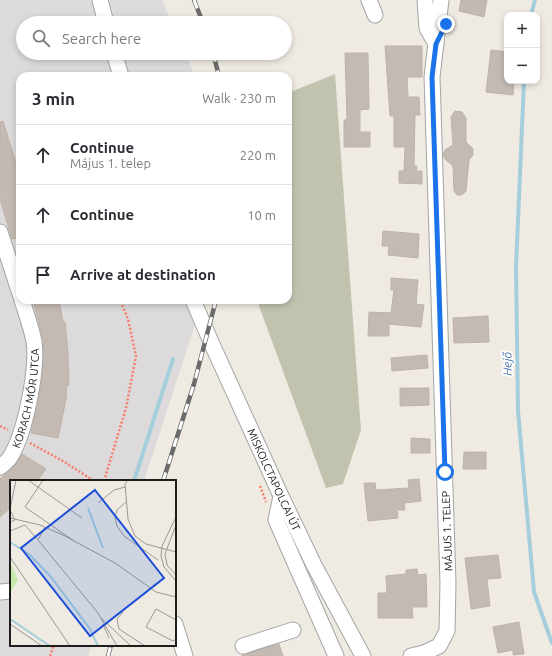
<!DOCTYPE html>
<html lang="en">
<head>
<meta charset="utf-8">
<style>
  :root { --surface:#fff; --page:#f7f7f7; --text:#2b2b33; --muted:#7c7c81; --line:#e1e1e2 }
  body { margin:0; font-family:Ubuntu,sans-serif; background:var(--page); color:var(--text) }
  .controls { position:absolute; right:12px; top:12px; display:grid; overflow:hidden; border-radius:8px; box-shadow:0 2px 6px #0003 }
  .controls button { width:36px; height:36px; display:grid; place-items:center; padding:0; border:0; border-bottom:1px solid var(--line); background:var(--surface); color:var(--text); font:20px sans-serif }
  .stop { position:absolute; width:12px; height:12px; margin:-9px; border:3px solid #1a73e8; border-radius:50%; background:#fff }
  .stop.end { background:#1a73e8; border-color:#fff; box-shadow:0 1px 4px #0008 }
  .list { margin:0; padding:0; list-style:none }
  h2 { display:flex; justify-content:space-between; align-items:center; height:52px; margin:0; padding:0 16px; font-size:17px }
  h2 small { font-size:13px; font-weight:400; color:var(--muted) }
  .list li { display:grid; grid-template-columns:26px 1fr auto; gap:12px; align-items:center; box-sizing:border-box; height:60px; padding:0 16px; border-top:1px solid var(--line) }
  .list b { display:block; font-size:15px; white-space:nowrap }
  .list p { margin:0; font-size:13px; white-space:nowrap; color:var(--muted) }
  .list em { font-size:13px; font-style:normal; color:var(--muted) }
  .icon { flex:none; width:22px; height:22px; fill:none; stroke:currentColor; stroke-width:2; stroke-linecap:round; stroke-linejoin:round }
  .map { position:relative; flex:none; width:552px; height:656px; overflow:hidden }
  .search { position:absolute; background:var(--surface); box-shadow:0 2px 6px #0003; left:16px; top:16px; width:276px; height:44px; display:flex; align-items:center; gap:10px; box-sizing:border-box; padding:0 14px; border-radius:22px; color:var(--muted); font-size:15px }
  .panel { position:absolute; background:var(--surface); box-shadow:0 2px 6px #0003; left:16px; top:72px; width:276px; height:232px; border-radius:12px }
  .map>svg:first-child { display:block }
  .residential { fill:#dcdada }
  .construction { fill:#c2c3af }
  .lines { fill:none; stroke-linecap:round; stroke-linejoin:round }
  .stream { stroke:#a4cedc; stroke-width:4 }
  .building { fill:#c3bab3; stroke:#c0b2a6 }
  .minor-casing { stroke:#a4a4a4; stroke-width:17 }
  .path { stroke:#f97c6a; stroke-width:2.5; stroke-dasharray:2 2; stroke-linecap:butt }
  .minor { stroke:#fff; stroke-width:15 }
  .rail-casing { stroke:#6b6b6b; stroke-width:4.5 }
  .rail { stroke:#fff; stroke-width:3; stroke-dasharray:9; stroke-linecap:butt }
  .route { stroke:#1a73e8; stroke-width:5 }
  .labels { text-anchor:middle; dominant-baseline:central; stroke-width:3.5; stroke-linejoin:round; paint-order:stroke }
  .street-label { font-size:11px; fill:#1d1d1d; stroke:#fff }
  .water-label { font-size:12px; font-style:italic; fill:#4a79ad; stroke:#fff }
  .inset-river { fill:none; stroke:#a4cedc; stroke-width:2 }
  .inset-road { fill:none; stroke:#9b9994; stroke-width:1 }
  .view { fill:#1d4ed8; fill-opacity:0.15; stroke:#1d4ed8; stroke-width:2 }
  .inset-edge { fill:none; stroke:#1d1d1d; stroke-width:2 }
</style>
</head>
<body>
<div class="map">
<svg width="552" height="656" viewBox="0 0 552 656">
  <rect width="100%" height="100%" fill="#efebe3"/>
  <path class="residential" d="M 0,0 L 162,0 L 172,23 L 23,23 L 23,53 L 185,53 L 195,76 L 20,76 L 20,300 L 203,300 L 144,481 L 11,481 L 11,645 L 92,645 L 88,656 L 0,656 Z"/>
  <path class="construction" d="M 335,74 L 361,430 L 343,484 L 326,488 L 259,306 L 258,300 L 288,300 L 288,93 Z"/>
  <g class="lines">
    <path class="stream" d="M 531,15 L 535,0
      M 524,81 L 516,267 L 518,411 L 534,592 L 552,643
      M 134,481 L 173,359"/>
  </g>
  <path class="building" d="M 461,0 L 487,0 L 484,17 L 459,11 Z
    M 385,46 L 422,46 L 422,77 L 407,77 L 408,97 L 419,97 L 420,115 L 415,115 L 414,166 L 417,166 L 416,171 L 422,171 L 422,184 L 399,183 L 399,171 L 404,171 L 405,147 L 394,147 L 394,116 L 390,116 Z
    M 491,50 L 507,52 L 507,81 L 514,81 L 513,95 L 486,92 Z
    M 345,53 L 368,53 L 369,109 L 360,110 L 360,132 L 370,132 L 370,147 L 344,147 L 344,120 L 347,120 Z
    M 455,111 L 462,112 L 466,118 L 466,142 L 473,149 L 473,155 L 469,160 L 466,191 L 462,195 L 457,195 L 454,191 L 453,166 L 445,159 L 443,155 L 445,150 L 453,145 L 451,117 Z
    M 3,121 L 17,166 L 20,165 L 20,237 L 12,239 L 0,199 L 0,122 Z
    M 383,231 L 419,234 L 418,258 L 388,255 L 389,246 L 382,246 Z
    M 391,278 L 418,280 L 416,304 L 424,305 L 421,327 L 389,324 L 389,336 L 368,336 L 369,312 L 391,313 L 394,290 L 391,290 Z
    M 33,300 L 59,300 L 63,322 L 65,322 L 68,352 L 69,385 L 67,385 L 66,399 L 58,438 L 31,433 L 41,386 L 44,354 L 43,339 Z
    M 488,316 L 489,342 L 454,343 L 453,318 Z
    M 427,355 L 428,368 L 392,371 L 391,358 Z
    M 400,388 L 429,388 L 429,405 L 400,406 Z
    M 411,438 L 430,439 L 430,453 L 411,453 Z
    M 464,452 L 486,452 L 486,469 L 463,469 Z
    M 22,454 L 46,469 L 37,481 L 11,481 L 11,507 L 0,517 L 0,479 L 15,465 Z
    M 419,479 L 421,501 L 404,503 L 405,510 L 397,510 L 398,518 L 368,521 L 364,483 L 375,483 L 376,490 L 409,488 L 408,480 Z
    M 498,555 L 501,578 L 487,579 L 490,606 L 471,609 L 465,558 Z
    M 417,569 L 418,575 L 426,574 L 427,607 L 412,607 L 413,618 L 378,618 L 378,593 L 387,593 L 386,576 L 406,574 L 406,570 Z
    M 519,622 L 524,654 L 513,655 L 513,650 L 498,653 L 493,627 Z
    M 279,644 L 283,656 L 242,656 L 242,655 Z"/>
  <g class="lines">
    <defs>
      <g id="minor">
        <path d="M 100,0 L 106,23"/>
        <path d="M 369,0 L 375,15"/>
        <path d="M 425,0 L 427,28 L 436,44"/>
        <path d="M 114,53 L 121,76"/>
        <path d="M 0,232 L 20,294"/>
        <path id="s1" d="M 193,300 L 211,342 L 281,496 L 314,565 L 363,656"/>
        <path id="s2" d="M 0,467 C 3,465 6,462 9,459 C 25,435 38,370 34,341 C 31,327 26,313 22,300"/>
        <path d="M 281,496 L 276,520 L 336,656"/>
        <path d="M 0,592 L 11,591"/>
        <path d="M 175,624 L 185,656"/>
        <path d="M 243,646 L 293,630"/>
        <path d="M 411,656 L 424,653 L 439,646 L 447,631 L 448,583 L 432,77 L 441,0"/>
      </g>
    </defs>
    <use href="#minor" class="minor-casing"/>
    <path class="path" d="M 0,426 L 8,430
      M 30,443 L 63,461 L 94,481
      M 104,481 L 126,408 L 136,356 L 128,319 L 120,300
      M 260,486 L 266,502
      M 50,656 L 54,645"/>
    <use href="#minor" class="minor"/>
    <defs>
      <path id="rail" d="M 194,0 L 203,23
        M 213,53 L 219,76
        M 163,481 L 194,384 L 216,300
        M 108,656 L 111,645"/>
    </defs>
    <use href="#rail" class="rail-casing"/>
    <use href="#rail" class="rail"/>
  </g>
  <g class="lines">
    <path class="route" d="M 445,472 L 432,77 L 436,44 L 446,24"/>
  </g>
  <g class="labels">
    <g class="street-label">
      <text stroke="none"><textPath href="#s2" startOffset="76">KORACH MÓR UTCA</textPath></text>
      <text stroke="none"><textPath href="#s1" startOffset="197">MISKOLCTAPOLCAI ÚT</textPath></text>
      <text transform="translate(447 531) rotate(-92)">MÁJUS 1. TELEP</text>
    </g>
    <g class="water-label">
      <text transform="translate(507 364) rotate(-91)">Hejő</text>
    </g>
  </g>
  <g transform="translate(10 480)">
    <rect width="166" height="166" fill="#efebe3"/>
    <path d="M 0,82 L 8,100 L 0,113 Z" fill="#c7e9a9"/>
    <path class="inset-river" d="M 78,28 L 93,68M 0,62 L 20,75 L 41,97 L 80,149 L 88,166M 0,139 L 40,166"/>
    <path class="inset-road" d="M 18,0 L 72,38M 33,0 L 15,27 L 64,61M 118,0 L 115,4 L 118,39 L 125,56 L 136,64 L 166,72M 116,22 L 107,30 L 105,37 L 107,46 L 114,56 L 148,80M 88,23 L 104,10 L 115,7M 0,29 L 6,0M 0,30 L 5,40 L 0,42M 166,37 L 152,66 L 151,76 L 154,87 L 166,101M 0,38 L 30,45 L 53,55 L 105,83 L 146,112 L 166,117M 166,45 L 155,74 L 157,85 L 166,95M 35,47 L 28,60 L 88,133 L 107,166M 0,51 L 15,45 L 27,59M 0,77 L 60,166M 113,132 L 107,139 L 109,149 L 135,166M 91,138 L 120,165M 166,140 L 146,129 L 136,147 L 163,161 L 166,159M 0,144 L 32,166M 93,144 L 99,158"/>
    <path class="view" d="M 85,10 L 154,98 L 80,156 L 11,68 Z"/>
    <rect width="166" height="166" class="inset-edge"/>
  </g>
</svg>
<div class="controls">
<button>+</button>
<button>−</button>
</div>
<div class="stop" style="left:445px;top:472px"></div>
<div class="stop end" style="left:446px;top:24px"></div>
<div class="search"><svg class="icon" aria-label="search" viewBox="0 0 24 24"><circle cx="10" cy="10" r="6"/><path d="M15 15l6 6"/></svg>Search here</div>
<section class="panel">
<h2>3 min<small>Walk · 230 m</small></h2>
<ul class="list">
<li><svg class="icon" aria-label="ahead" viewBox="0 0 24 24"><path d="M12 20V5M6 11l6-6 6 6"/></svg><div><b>Continue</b><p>Május 1. telep</p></div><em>220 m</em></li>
<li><svg class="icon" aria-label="ahead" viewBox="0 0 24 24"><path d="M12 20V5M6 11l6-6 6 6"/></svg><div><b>Continue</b></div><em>10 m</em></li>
<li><svg class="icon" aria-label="arrive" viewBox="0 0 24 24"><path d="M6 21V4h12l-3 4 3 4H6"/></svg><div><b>Arrive at destination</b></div></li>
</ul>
</section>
</div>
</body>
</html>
